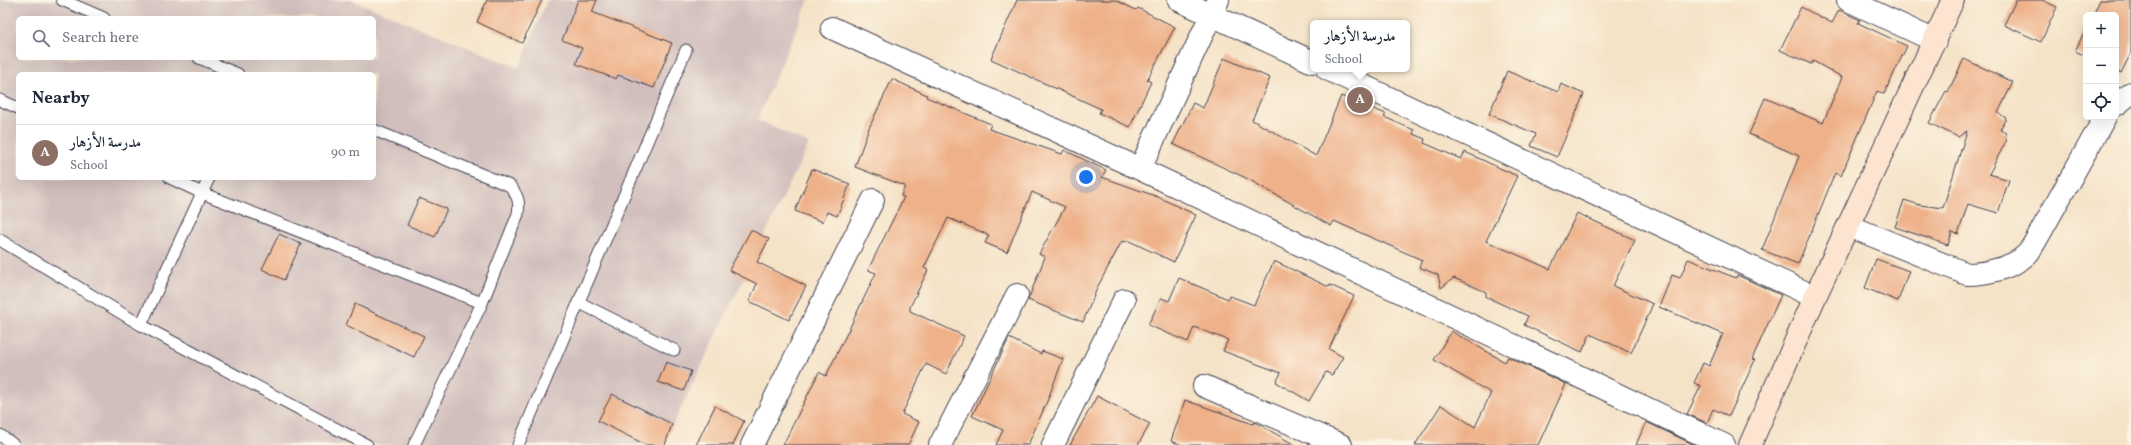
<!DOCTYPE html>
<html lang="en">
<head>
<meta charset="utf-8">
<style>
  :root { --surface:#fff; --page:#f2f2f3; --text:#1f2937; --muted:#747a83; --line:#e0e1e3; --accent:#c8321e }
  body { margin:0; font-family:Vollkorn,Amiri,serif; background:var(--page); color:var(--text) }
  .controls { position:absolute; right:12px; top:12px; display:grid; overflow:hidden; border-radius:6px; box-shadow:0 4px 16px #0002 }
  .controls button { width:36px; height:36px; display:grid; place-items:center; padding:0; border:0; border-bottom:1px solid var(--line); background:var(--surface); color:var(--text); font:20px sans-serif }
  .you { position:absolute; left:1086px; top:177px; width:14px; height:14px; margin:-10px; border:3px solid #fff; border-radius:50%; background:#1a73e8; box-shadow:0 0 0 6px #1a73e833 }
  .badge { display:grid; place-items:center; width:26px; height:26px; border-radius:50%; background:var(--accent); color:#fff; font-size:13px; font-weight:700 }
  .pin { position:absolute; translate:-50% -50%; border:2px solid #fff; box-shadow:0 1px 4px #0006 }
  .popup { position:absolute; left:1310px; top:20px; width:100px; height:52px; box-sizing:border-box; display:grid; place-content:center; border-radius:6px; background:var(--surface); filter:drop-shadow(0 1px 3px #0005); font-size:13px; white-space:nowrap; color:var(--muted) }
  .popup b { font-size:15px; color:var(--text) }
  .popup::after { content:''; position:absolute; left:50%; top:100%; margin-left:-8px; border:8px solid transparent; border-top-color:var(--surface) }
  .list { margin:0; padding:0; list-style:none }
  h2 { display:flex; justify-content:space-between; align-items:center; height:52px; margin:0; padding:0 16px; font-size:17px }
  h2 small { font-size:13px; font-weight:400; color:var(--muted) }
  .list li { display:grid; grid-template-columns:26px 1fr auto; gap:12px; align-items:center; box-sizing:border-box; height:56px; padding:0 16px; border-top:1px solid var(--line) }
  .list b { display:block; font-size:15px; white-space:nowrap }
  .list p { margin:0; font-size:13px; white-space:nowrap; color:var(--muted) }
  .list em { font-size:13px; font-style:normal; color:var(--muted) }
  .icon { flex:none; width:22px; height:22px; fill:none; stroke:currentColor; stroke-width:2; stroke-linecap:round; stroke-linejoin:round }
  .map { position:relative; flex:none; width:2131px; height:445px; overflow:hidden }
  .search { position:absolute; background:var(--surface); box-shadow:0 4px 16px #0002; left:16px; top:16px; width:360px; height:44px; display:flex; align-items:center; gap:10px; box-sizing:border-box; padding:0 14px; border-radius:6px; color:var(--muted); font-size:15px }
  .panel { position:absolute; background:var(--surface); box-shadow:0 4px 16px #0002; left:16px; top:72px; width:360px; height:108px; border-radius:6px }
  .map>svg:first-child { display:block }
  .industrial { fill:#d1bfbd; fill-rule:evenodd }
  .building { fill:#eeb189 }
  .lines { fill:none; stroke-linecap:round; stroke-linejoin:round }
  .lane-casing { stroke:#423f50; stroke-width:13 }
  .street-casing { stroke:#423f50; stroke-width:24 }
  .secondary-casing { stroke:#423f50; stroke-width:24 }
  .lane { stroke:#fff; stroke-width:11 }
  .street { stroke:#fff; stroke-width:22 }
  .secondary { stroke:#fde4d0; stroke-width:22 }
</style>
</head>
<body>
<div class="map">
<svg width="2131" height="445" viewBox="0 0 2131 445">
  <rect width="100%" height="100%" fill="#fcf5e5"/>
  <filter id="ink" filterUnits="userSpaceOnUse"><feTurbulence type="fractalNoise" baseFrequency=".025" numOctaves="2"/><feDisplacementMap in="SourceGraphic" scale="8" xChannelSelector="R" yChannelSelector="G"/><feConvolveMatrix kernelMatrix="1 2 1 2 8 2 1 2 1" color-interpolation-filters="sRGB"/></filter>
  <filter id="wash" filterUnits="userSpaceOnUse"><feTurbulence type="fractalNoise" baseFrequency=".012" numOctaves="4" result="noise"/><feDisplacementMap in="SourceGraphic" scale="16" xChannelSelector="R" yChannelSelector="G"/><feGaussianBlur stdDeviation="0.9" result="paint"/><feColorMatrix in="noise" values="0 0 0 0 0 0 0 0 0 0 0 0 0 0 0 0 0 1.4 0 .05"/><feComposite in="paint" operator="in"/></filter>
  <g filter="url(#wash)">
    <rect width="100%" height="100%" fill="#f5e3c8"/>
    <path class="industrial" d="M 0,0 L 352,0 L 519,68 L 547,0 L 809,0 L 757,120 L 809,144 L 663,445 L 0,445 ZM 18,18 L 374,18 L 374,58 L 18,58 ZM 18,74 L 374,74 L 374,178 L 18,178 Z"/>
    <g id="blocks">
      <path class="building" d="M 487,0 L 542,0 L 522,43 L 477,22 Z
        M 578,0 L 597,0 L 592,12 L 672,43 L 654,88 L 618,75 L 616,79 L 576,64 L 582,48 L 562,40 Z
        M 1017,0 L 1115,0 L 1136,10 L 1138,8 L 1175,27 L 1147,80 L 1151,82 L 1130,127 L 1099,113 L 1101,109 L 991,59 Z
        M 2016,0 L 2042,0 L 2057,7 L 2041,42 L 2004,25 Z
        M 2100,0 L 2131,0 L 2131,53 L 2121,73 L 2116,71 L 2116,15 L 2093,15 Z
        M 1801,7 L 1832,23 L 1839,10 L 1860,20 L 1858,23 L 1907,46 L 1884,94 L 1877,91 L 1841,176 L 1835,173 L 1798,264 L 1762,250 L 1799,156 L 1749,134 L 1765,98 L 1823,123 L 1842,77 L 1813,61 L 1811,64 L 1780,50 Z
        M 2086,29 L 2086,56 L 2075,51 Z
        M 1224,58 L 1270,78 L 1252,120 L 1316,156 L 1341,96 L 1386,114 L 1384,117 L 1414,130 L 1413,134 L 1425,139 L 1424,143 L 1461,159 L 1465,152 L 1517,176 L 1486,241 L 1550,269 L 1577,213 L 1635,240 L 1613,286 L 1653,304 L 1631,353 L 1590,334 L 1582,352 L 1524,325 L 1528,316 L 1486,297 L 1486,292 L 1454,278 L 1441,288 L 1438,275 L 1419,267 L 1422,260 L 1334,221 L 1331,226 L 1248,179 L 1173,144 L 1193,103 L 1203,108 Z
        M 1964,59 L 2013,82 L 1998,113 L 2006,118 L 2000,130 L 2006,133 L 2005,143 L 1989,174 L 2009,180 L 1998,213 L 1968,204 L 1958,234 L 1952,232 L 1948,245 L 1895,227 L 1904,200 L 1920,205 L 1943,208 L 1967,131 L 1958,137 L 1929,123 L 1946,91 L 1948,92 Z
        M 1507,71 L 1558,92 L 1561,84 L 1584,94 L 1557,157 L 1531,146 L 1536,134 L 1489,114 Z
        M 892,79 L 927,95 L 926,97 L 991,124 L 989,129 L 1062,154 L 1064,150 L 1106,170 L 1102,177 L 1158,197 L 1196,215 L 1174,262 L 1127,240 L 1126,242 L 1122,241 L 1098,286 L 1083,322 L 1028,300 L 1045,257 L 1039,254 L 1065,207 L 1032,192 L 1007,252 L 985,243 L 989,235 L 948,218 L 924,268 L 928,270 L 910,307 L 910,311 L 964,336 L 946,374 L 926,364 L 902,414 L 919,422 L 908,445 L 783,445 L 819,372 L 826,376 L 852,323 L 876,273 L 868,270 L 904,197 L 901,196 L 905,186 L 855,167 L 869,128 Z
        M 812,169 L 850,184 L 837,216 L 827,212 L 823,222 L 795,211 Z
        M 419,198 L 447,209 L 435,237 L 407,225 Z
        M 751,230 L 769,239 L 757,262 L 806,286 L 789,320 L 749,301 L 757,284 L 729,270 Z
        M 279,234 L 301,244 L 284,280 L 262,269 Z
        M 1688,259 L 1736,278 L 1737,275 L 1781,295 L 1752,359 L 1755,360 L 1729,416 L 1713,409 L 1707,423 L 1687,414 L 1701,386 L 1694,383 L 1703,363 L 1709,366 L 1723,334 L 1659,307 L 1672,275 L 1680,278 Z
        M 1876,259 L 1909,271 L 1898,301 L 1865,288 Z
        M 1274,261 L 1329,287 L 1330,285 L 1354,296 L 1329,349 L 1343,357 L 1332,375 L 1326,372 L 1309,401 L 1276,382 L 1281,373 L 1223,351 L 1228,340 L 1194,327 L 1188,342 L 1148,325 L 1161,298 L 1169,301 L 1179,278 L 1228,299 L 1230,296 L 1254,305 Z
        M 355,304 L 424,336 L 414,357 L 346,325 Z
        M 1451,331 L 1505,362 L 1508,357 L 1566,384 L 1538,445 L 1415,445 L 1441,405 L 1475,427 L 1491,393 L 1434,360 Z
        M 1009,338 L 1041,354 L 1042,351 L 1063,359 L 1048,399 L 1028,445 L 996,445 L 1003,430 L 972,416 Z
        M 666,362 L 691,371 L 684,391 L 658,382 Z
        M 612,394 L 672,424 L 665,445 L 646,445 L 598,421 Z
        M 1097,396 L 1150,424 L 1138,445 L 1070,445 Z
        M 1185,400 L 1253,424 L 1255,422 L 1295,445 L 1182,445 L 1171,441 Z
        M 715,406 L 744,421 L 733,445 L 696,445 Z
        M 1646,422 L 1695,445 L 1636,445 Z"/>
    </g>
  </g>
  <g filter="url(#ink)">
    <use href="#blocks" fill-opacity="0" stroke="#423f50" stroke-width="1"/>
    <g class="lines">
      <defs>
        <path id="lane" d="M 62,0 L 104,18
          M 199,58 L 238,74
          M 0,100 L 18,108
          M 374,130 L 510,186 C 518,196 520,202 518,214 L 482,303 L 414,445
          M 170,178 L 202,193 L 482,303
          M 0,240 L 141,325 L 367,445
          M 578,302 L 674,350
          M 141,325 L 209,178
          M 0,435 L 14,445
          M 518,445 L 686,50"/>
        <path id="street" d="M 1179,0 L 1313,62
          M 1848,0 L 1935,41
          M 832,28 L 1140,169 L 1724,445
          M 1327,69 L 1815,297
          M 2116,105 L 2131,93
          M 1140,169 L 1218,0
          M 1849,226 L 1967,274 C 1986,274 2012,268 2026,255 C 2030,252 2032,246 2035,242 L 2105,117
          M 1204,386 L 1341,445
          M 752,445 L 873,200
          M 940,445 L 1017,295
          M 1053,445 L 1124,300"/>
        <path id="secondary" d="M 1750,445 L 1815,297 L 1953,0"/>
      </defs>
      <use href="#lane" class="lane-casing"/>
      <use href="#street" class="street-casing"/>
      <use href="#secondary" class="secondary-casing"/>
      <use href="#lane" class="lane"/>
      <use href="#street" class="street"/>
      <use href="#secondary" class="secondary"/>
    </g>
  </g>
</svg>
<div class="controls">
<button>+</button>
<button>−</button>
<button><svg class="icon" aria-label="locate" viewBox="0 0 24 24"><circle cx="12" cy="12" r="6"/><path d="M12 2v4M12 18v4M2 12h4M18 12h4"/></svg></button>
</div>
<div class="you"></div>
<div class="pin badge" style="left:1360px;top:100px;background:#8d6e63">A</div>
<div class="popup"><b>مدرسة الأزهار</b>School</div>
<div class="search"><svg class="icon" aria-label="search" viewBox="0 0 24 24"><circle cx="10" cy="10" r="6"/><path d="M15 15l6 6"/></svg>Search here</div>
<section class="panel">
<h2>Nearby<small></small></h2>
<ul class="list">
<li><span class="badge" style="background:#8d6e63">A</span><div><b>مدرسة الأزهار</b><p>School</p></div><em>90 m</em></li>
</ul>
</section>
</div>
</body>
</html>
